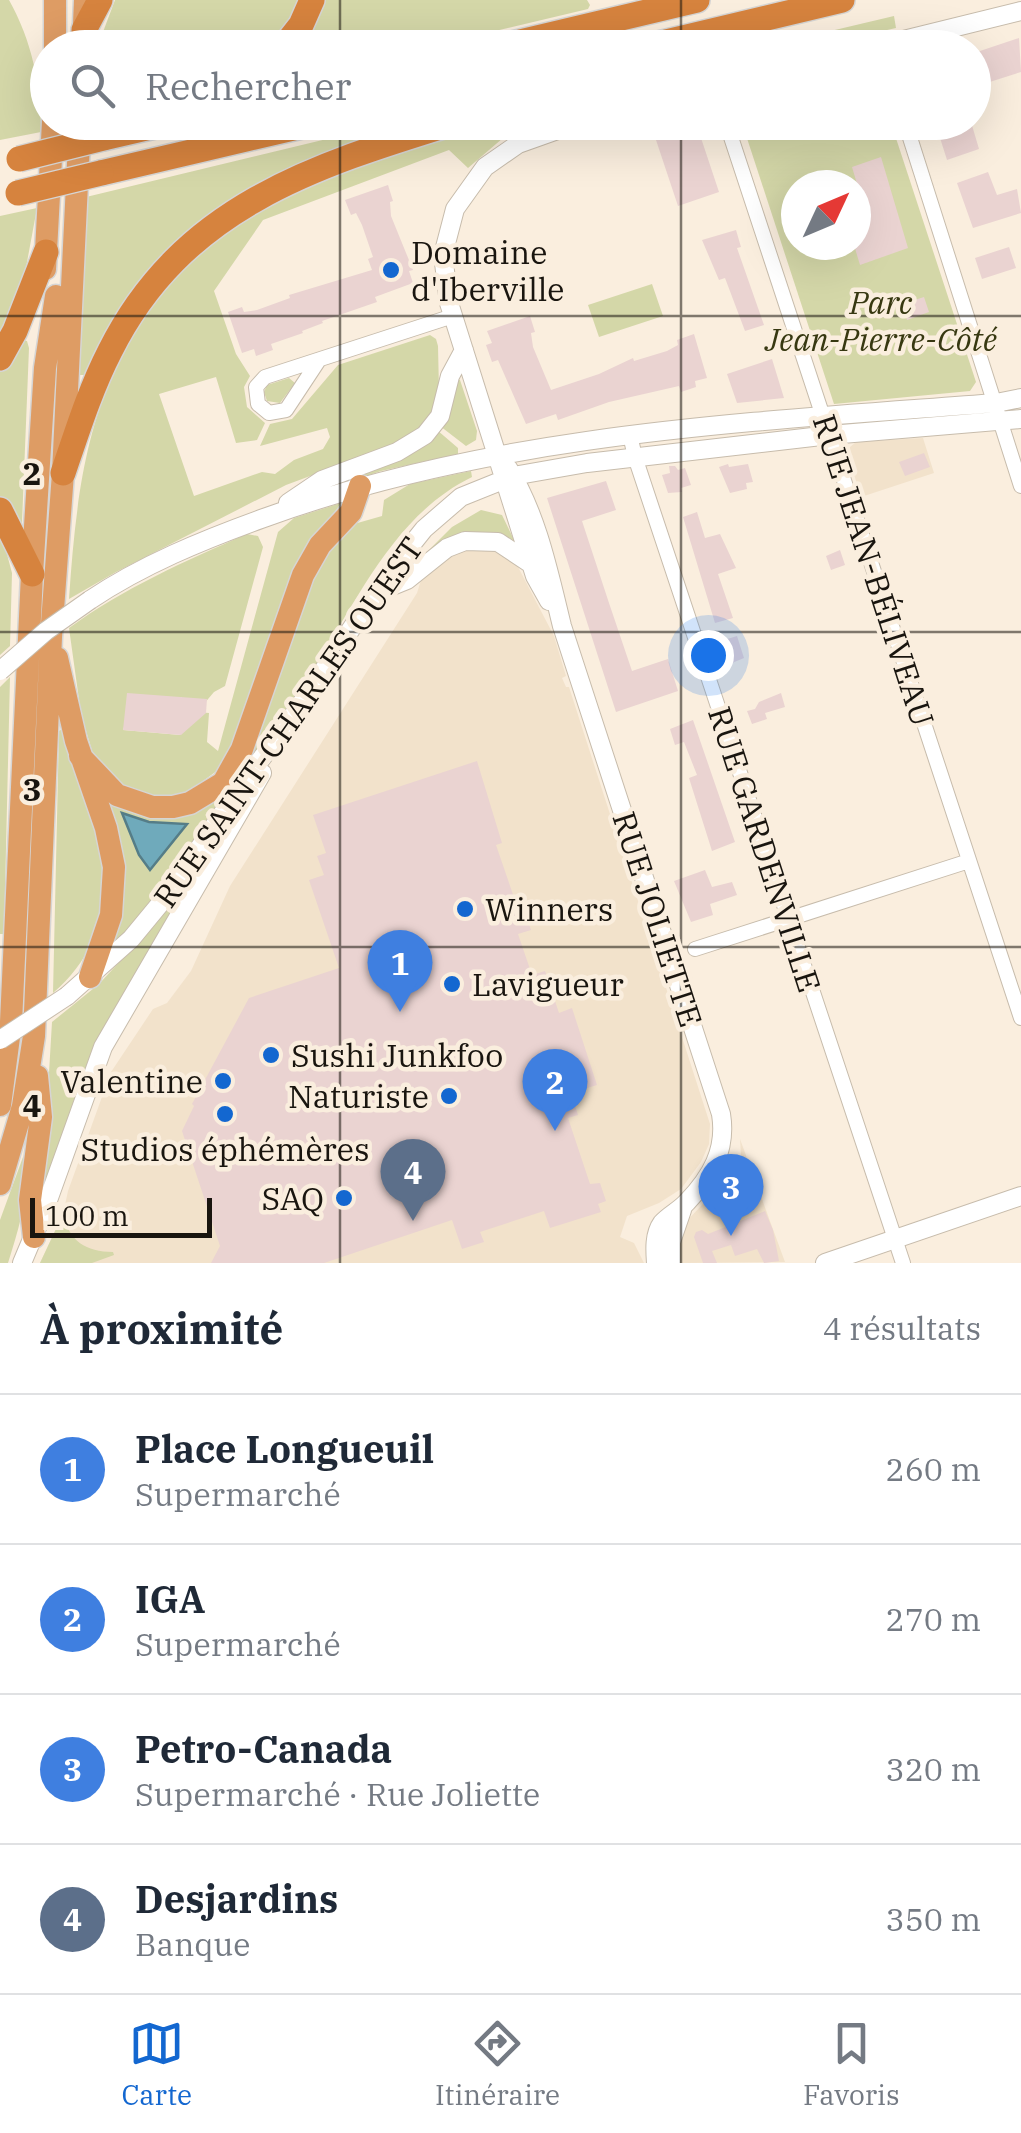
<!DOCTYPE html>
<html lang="fr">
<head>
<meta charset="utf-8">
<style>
  :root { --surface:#fff; --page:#f6f6f7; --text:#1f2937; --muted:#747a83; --line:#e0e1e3; --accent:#1367d0 }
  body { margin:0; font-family:"IBM Plex Serif",serif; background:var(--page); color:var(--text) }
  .compass { position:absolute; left:781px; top:170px; width:90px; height:90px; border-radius:50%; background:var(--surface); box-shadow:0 10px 40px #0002; rotate:46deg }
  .scale { position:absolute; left:30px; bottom:25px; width:182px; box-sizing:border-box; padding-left:10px; border:5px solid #19150f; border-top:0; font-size:28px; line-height:35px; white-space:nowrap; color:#19150f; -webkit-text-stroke:8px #faeede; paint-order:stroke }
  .you { position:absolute; left:708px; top:655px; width:35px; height:35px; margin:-25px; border:8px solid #fff; border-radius:50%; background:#1a73e8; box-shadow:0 0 0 15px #1a73e833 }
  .badge { display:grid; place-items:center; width:65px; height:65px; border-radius:50%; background:var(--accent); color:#fff; font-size:32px; font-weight:700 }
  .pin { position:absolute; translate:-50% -82px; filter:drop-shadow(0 2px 5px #0008) }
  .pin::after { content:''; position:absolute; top:52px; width:35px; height:30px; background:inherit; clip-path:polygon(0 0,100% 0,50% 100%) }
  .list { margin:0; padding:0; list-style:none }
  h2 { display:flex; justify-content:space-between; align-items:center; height:130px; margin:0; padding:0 40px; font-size:42px }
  h2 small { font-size:32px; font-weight:400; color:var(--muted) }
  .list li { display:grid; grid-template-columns:65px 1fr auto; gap:30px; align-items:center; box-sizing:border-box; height:150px; padding:0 40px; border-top:2px solid var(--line) }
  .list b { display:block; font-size:38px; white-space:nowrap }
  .list p { margin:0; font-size:32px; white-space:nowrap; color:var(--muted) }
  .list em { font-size:32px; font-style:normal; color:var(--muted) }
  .icon { flex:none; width:55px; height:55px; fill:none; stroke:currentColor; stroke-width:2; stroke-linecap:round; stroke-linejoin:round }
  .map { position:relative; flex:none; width:1021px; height:1263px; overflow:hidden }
  .search { position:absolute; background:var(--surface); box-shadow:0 10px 40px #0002; left:30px; right:30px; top:30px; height:110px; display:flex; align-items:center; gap:25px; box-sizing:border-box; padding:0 35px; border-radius:55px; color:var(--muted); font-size:38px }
  .sheet { height:730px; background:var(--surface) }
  nav { display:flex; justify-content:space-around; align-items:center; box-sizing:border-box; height:140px; border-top:2px solid var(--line); background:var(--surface); font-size:28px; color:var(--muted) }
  nav a { display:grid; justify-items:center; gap:5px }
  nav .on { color:var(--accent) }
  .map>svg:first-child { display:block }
  .built { fill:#f2e2cb }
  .green { fill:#d4d7a8; fill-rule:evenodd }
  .water { fill:#6faabb; stroke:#557d87; stroke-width:2.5 }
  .building { fill:#ead3d1 }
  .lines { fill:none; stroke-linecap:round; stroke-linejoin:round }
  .minor-casing { stroke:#c7bcac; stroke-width:16 }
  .tertiary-casing { stroke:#c7bcac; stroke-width:20 }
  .trunk-casing { stroke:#d6d5d4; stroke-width:25 }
  .motorway-casing { stroke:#d6d5d4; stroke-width:28 }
  .minor { stroke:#fff; stroke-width:14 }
  .tertiary { stroke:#fff; stroke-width:18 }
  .trunk { stroke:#de9c64; stroke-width:22 }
  .motorway { stroke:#d6833e; stroke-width:25 }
  .tertiary-bridge-casing { stroke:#c7bcac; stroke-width:20; stroke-linecap:butt }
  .motorway-bridge-casing { stroke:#d6d5d4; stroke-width:28; stroke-linecap:butt }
  .tertiary-bridge { stroke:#fff; stroke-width:18 }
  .motorway-bridge { stroke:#d6833e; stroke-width:25 }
  .grid { fill:none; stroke:#19150f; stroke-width:2.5; stroke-opacity:0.55 }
  .poi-dot { fill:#1367d0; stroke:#faeede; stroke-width:4 }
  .labels { text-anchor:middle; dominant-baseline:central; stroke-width:9; stroke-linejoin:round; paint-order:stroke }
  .poi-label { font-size:32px; fill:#19150f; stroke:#faeede; text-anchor:start }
  .park-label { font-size:32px; font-style:italic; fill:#373811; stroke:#faeede }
  .street-label { font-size:32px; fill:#19150f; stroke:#faeede }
  .grid-label { font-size:32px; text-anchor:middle; font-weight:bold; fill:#19150f; stroke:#faeede; stroke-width:9; stroke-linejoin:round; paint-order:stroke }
</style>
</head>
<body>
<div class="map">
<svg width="1021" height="1263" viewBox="0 0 1021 1263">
  <rect width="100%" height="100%" fill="#faeede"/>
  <path class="built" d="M 923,438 L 934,473 L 861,497 L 847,452 L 850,447 L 856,442 Z
    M 467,548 L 491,548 L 517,565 L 554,636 L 566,676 L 562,678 L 566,687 L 569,687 L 710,1124 L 709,1144 L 701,1162 L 681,1189 L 659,1203 L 627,1216 L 620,1237 L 634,1243 L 644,1263 L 40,1263 L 63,1214 L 68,1191 L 111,1072 L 153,1009 L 167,1003 L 191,971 L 230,886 L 417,593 L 422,577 L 449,555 Z
    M 740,1139 L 785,1262 L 682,1263 L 677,1260 L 676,1253 L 683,1225 L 736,1169 L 741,1155 Z"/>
  <path class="green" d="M 0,0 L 9,0 C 32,41 41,85 41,132 L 0,140 Z
    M 115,0 L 305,0 L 271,47 L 97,48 Z
    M 320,0 L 587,0 L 590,5 L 588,9 L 427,47 L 292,48 Z
    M 894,16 L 896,28 L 812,47 L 763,47 Z
    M 494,123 L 541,123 L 503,138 L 468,168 L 449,150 L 263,220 L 214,291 L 236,354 L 250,376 L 244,387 L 247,407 L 265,423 L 257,440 L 236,443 L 216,377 L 159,394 L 194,496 L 262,472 L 275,474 L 294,460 L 323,449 L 330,437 L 327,428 L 260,446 L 270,424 L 292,419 L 338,365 L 430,335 L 436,339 L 438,346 L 439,391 L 434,409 L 425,424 L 404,441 L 286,485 L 116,572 L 69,599 C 78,465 94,358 193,259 C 217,235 247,211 278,196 C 347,165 422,145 494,123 Z
    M 742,123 L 891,123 L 976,382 L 970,391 L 834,404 ZM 796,185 L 856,185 L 856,245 L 796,245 Z
    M 389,124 L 395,128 L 269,178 L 211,215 L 87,375 L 79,375 L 82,198 Z
    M 37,208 L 25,273 L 0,339 L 0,216 Z
    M 652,284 L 663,316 L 599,337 L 588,305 Z
    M 22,340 L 27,341 L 29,348 L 22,523 L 19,524 L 0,497 L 0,368 Z
    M 289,378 L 295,383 L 280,403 L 267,401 L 264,392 L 267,385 Z
    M 456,379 L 460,380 L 477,431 L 476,440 L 466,446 L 440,426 Z
    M 437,430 L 458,448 L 458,454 L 381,471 L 328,489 L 326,485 Z
    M 471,471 L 472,477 C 394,515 358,600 313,669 C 251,766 187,862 112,949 C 131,885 122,862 106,799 L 147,813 L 248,761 L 318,560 L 354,524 L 382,516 L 384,500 L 410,484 ZM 123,814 L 149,822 L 185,824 L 186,826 L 150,870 Z
    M 341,503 L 323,529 L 243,724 L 218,770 L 184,795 L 157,799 L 123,788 L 93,754 L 81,714 L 69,628 C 124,588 185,561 247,534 L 258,536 L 263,547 L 225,686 L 214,692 L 197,712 L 209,713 L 207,742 L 218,751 L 278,532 L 294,518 ZM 182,697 L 180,735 L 123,730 L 126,721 Z
    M 481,510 L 502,515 L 515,542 C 477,521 448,545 416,563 L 452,527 Z
    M 0,528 L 12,573 L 10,646 L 0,655 Z
    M 10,677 L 4,934 L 0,934 L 0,687 Z
    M 62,729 C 74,764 95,805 102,840 C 113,900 98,955 53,993 L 59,731 Z
    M 218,833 L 158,940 L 108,1020 L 81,1081 L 42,1191 L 52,1022 L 99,984 L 136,944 Z
    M 26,1156 C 30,1193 19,1228 8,1263 L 0,1263 L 0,1220 L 23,1157 Z
    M 63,1214 C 69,1241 86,1252 113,1252 L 114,1255 L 92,1263 L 40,1263 Z"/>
  <path class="water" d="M 122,813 L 149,822 L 187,824 L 150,870 L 139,855 Z"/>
  <path class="building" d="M 1019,38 L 1021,72 L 974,87 L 974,53 Z
    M 935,122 L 971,122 L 979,149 L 947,160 Z
    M 696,123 L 719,192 L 678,206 L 655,137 Z
    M 881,157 L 908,248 L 860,265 L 854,245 L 856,199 L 861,197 L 852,167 Z
    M 988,172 L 997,195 L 1017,189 L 1021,213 L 973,228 L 957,183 Z
    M 388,185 L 393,201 L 390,202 L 391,216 L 413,270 L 409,271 L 413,283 L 375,297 L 377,302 L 322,321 L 323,323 L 302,331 L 303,333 L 271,344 L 273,350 L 256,356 L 254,349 L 242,353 L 228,312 L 242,307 L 244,312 L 257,310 L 290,298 L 289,295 L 372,270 L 368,259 L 373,257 L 362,225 L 356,213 L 351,215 L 345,200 Z
    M 736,230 L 741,247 L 737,248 L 764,325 L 745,331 L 725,278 L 719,280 L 702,240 Z
    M 1009,247 L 1016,268 L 982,279 L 975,258 Z
    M 924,297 L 929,312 L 907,320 L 902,304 Z
    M 530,316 L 535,332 L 531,333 L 533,347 L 551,390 L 599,374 L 633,358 L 634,361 L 667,351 L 678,345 L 677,340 L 694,334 L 707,378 L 695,381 L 696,387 L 681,392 L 679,386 L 609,402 L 558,420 L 556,414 L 526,424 L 498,360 L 492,362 L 486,345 L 492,343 L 487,331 Z
    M 772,359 L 784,398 L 737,403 L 727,374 Z
    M 924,453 L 930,467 L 905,476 L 899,462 Z
    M 728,464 L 729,467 L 748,464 L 753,482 L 746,483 L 747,489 L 730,493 L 719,467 Z
    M 669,466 L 675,466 L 678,470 L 685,468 L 691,485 L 681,488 L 682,492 L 668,493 L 662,475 L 670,473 Z
    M 606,481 L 616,510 L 582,521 L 609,603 L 632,671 L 668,659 L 678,691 L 616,712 L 547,498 Z
    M 697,512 L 705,538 L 720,534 L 736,568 L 718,574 L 733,618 L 715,623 L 683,517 Z
    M 840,550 L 845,565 L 831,570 L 826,556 Z
    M 737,636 L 744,658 L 732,663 L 724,640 Z
    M 127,693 L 207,699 L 206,713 L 181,735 L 123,730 Z
    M 781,693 L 785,707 L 765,713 L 767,719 L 752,724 L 747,711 L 755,709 L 759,702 Z
    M 693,720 L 735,842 L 712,851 L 689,778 L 697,775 L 684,742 L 675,745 L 670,729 Z
    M 477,761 L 502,843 L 496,845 L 518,909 L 523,907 L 531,930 L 518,934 L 532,975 L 545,971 L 559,1013 L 572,1008 L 597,1085 L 571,1093 L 578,1115 L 568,1118 L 590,1184 L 600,1183 L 606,1201 L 598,1204 L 601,1212 L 550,1228 L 544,1211 L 480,1232 L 484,1242 L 462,1249 L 452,1220 L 324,1263 L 211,1263 L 220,1246 L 182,1131 L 194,1106 L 192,1104 L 249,998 L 339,968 L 309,880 L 324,875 L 317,856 L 326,853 L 313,815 Z
    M 705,870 L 712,887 L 732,882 L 737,895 L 710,904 L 713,915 L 691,922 L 674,881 Z
    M 765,1211 L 773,1230 L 779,1261 L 764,1263 L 757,1249 L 735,1256 L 731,1245 L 712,1251 L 717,1263 L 703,1263 L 694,1237 L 696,1232 L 702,1230 L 708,1234 Z"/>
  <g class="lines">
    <defs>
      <path id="minor" d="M 726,122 L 1021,1018
        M 905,122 L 1021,486
        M 319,360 L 286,410 L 269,413 L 258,404 L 256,387 L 265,377 L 453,316
        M 630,435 L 635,457 L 903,1263
        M 695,949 L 969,861"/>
      <path id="tertiary" d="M 871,48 L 1021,11
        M 508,468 C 537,514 549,573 562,626 L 721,1114 C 727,1150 711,1177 687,1202 C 680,1210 669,1215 662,1223 C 654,1234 655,1250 656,1263
        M 288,503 L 322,480 L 397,452 L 425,435 L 440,416 L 450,376 L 464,350
        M 375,593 L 407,580 L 447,548 L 465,541 L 498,542 L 531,564
        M 90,600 C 142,565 203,540 261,519 C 496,433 749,422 996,403 L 1021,398
        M 549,601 L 535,576 L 449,303 L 443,255 L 455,209 L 485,167 L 518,144 L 580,122
        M 67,996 L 131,939 L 169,893 L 247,777 L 282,732 L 388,574 L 424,529 L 461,497 L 513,476 L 587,463 L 830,435 L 1021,419
        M 22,1263 L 46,1206 L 103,1047 L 262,773
        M 671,1263 L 671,1242 L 682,1210
        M 825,1263 L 1021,1196"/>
      <path id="trunk" d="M 55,48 L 55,0
        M 83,48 L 85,0
        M 45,269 L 53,122
        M 57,658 L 76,741 L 106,828 L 114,867 L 111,915 L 90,977
        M 80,756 L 117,795 L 152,807 L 173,807 L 190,803 L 223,783 L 242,749 L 303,575 L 320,545 L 351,512 L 360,486
        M 0,1105 L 11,1022 L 32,574 L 45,368 L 56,296
        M 0,1184 L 23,1106 L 34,1036 L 51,637 L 63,473 L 80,122
        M 34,1237 L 30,1200 L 41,1117 L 37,1076"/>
      <path id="motorway" d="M 84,30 L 100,0
        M 283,48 L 301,25 L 312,0
        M 495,48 L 697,0
        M 641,48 L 842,0
        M 103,138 L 172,122
        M 101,173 L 319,122
        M 0,358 L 15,331 L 46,252
        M 63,473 C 77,432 90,390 110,351 C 182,207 313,166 456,122
        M 0,510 L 32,574"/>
    </defs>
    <use href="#minor" class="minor-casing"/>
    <use href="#tertiary" class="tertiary-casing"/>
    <use href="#trunk" class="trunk-casing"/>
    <use href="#motorway" class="motorway-casing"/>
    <use href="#minor" class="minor"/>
    <use href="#tertiary" class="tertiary"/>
    <use href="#trunk" class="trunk"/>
    <use href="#motorway" class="motorway"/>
    <defs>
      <path id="tertiary-bridge" d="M 0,671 L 46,631 L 90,600
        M 0,1040 L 67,996"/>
      <path id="motorway-bridge" d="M 19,159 L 103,138
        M 18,193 L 101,173"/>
    </defs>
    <use href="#tertiary-bridge" class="tertiary-bridge-casing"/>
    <use href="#motorway-bridge" class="motorway-bridge-casing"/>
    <use href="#tertiary-bridge" class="tertiary-bridge"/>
    <use href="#motorway-bridge" class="motorway-bridge"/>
  </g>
  <path class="grid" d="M 340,0 L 340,48M 681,0 L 681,48M 340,122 L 340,1263M 681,122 L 681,1263M 0,316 L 1021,316M 0,632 L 1021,632M 0,947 L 1021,947"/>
  <g class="poi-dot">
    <circle cx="391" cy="270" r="10"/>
    <circle cx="465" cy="909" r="10"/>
    <circle cx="452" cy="984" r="10"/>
    <circle cx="271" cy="1055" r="10"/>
    <circle cx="223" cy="1081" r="10"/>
    <circle cx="449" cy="1096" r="10"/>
    <circle cx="225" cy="1114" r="10"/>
    <circle cx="344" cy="1198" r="10"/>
  </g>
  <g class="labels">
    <g class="poi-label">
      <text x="411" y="252">Domaine<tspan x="411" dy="37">d'Iberville</tspan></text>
      <text x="485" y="909">Winners</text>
      <text x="472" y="984">Lavigueur</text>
      <text x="291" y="1055">Sushi Junkfoo</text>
      <text x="203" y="1081" text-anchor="end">Valentine</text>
      <text x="429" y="1096" text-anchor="end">Naturiste</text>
      <text x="225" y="1149" text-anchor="middle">Studios éphémères</text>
      <text x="324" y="1198" text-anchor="end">SAQ</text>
    </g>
    <g class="park-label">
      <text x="881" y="302">Parc<tspan x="881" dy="37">Jean-Pierre-Côté</tspan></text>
    </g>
    <g class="street-label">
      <text transform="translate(874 570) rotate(72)">RUE JEAN-BÉLIVEAU</text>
      <text transform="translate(288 722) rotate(-55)">RUE SAINT-CHARLES OUEST</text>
      <text transform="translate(765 849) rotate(72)">RUE GARDENVILLE</text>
      <text transform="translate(658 919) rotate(72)">RUE JOLIETTE</text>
    </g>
  </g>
  <g class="grid-label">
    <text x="32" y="485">2</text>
    <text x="32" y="801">3</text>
    <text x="32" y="1117">4</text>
  </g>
</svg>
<svg class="compass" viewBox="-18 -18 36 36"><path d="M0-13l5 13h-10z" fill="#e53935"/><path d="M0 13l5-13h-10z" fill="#747a83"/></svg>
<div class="scale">100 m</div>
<div class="you"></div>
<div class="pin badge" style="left:400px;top:1012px;background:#3f7fe0">1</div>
<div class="pin badge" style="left:555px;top:1131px;background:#3f7fe0">2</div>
<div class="pin badge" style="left:731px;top:1236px;background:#3f7fe0">3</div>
<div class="pin badge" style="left:413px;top:1221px;background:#5c6f8a">4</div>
<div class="search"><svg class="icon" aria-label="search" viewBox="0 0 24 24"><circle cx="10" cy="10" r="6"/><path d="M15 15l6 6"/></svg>Rechercher</div>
</div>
<section class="sheet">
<h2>À proximité<small>4 résultats</small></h2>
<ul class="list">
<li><span class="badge" style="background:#3f7fe0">1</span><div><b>Place Longueuil</b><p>Supermarché</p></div><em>260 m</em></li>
<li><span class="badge" style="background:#3f7fe0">2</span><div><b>IGA</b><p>Supermarché</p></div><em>270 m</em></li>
<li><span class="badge" style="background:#3f7fe0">3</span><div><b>Petro-Canada</b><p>Supermarché · Rue Joliette</p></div><em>320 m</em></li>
<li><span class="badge" style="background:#5c6f8a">4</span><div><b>Desjardins</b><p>Banque</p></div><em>350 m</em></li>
</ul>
</section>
<nav>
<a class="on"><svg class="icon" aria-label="map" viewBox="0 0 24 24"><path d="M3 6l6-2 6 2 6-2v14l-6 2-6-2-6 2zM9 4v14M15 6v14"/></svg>Carte</a>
<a><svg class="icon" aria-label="directions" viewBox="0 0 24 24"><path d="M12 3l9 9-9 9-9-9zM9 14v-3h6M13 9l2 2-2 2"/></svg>Itinéraire</a>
<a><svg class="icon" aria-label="saved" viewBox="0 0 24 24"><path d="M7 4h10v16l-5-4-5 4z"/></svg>Favoris</a>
</nav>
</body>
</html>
